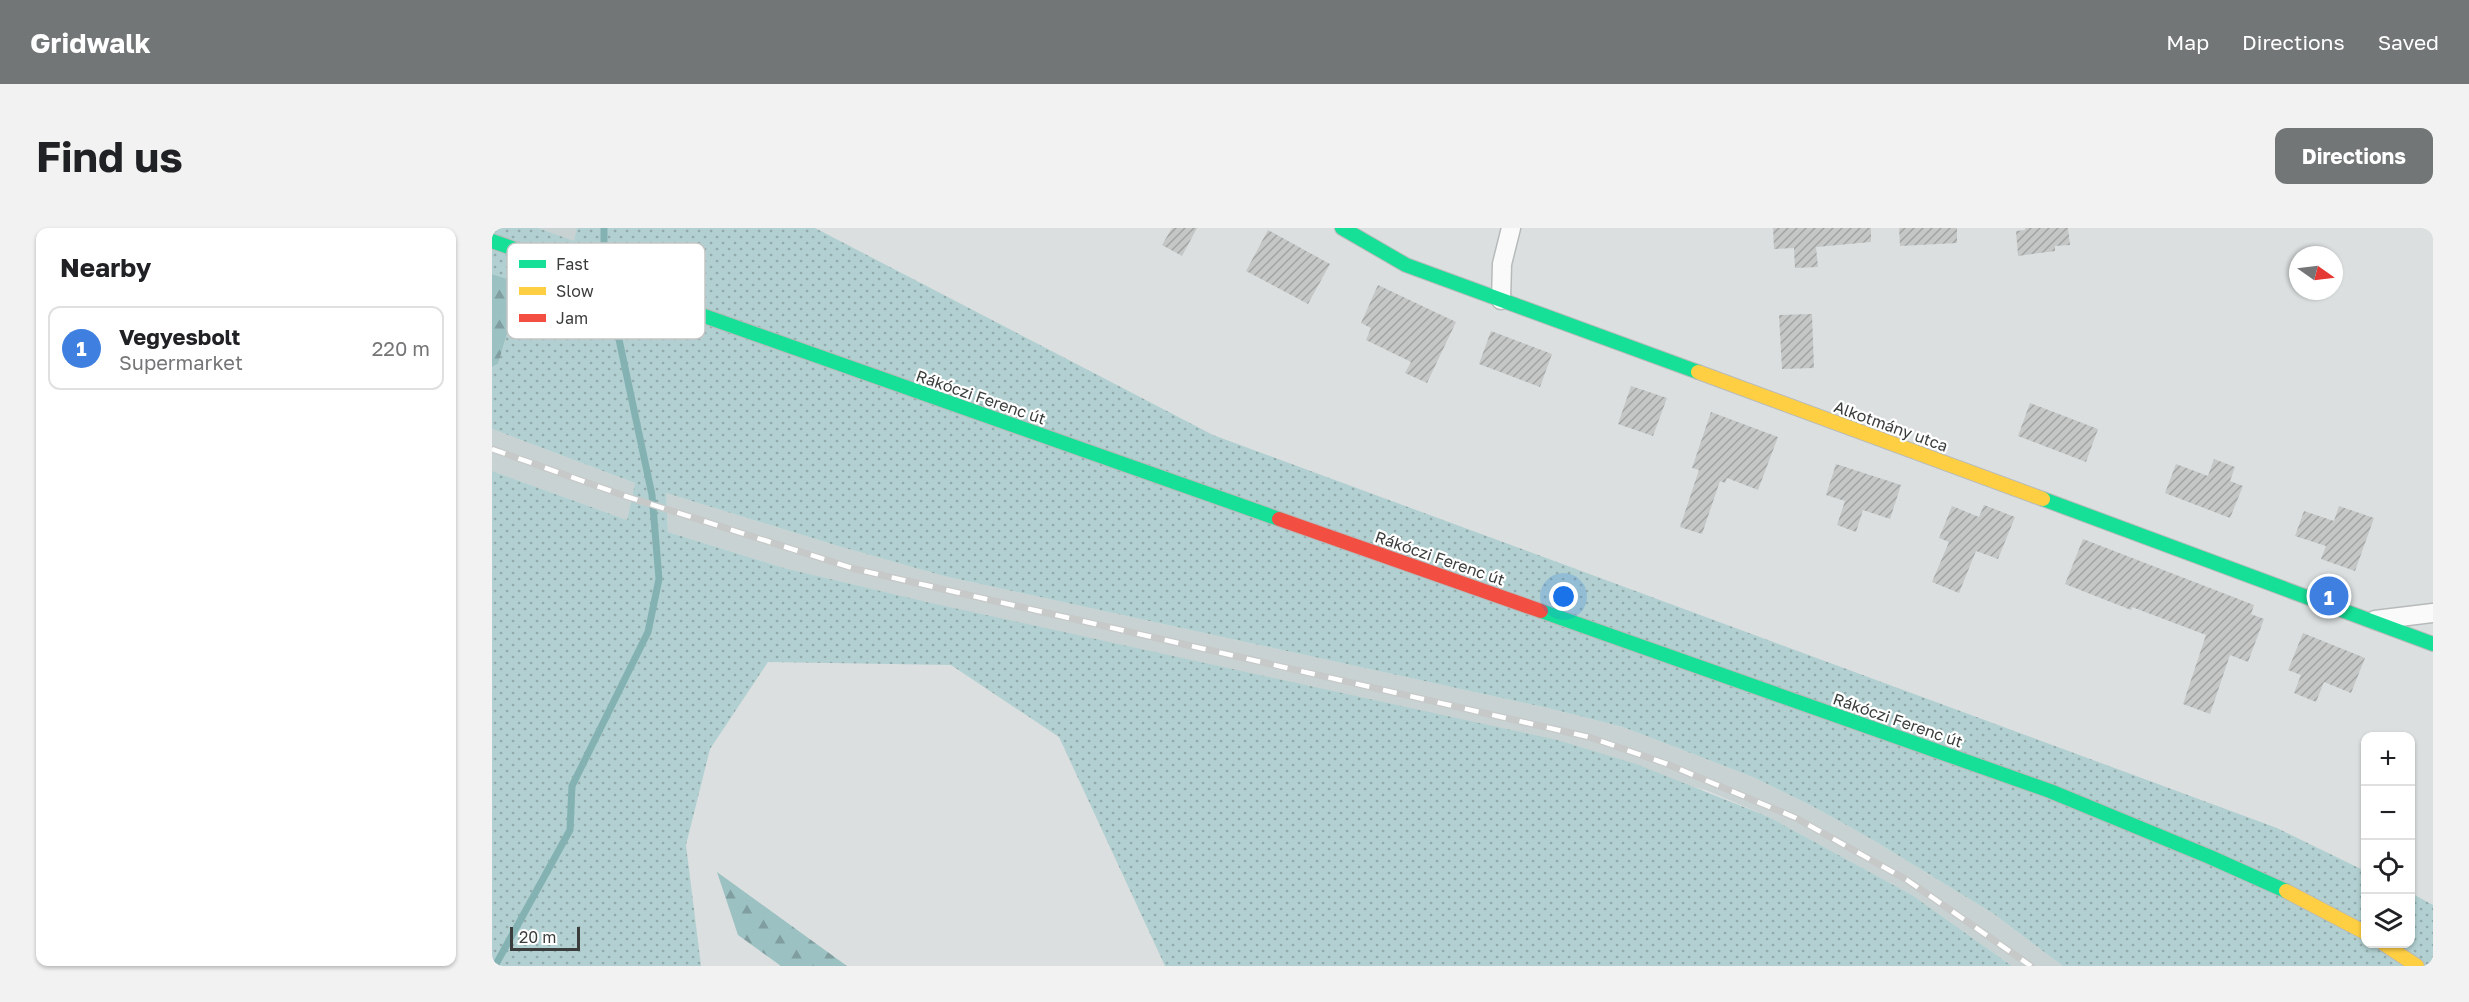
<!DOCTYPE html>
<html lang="en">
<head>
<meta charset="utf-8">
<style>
  :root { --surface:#fff; --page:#f2f2f2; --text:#202124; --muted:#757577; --line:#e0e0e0; --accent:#737676 }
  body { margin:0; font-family:"Golos Text",sans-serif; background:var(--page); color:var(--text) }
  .controls { position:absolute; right:18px; bottom:18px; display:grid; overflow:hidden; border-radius:12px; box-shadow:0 2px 4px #0004 }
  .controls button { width:54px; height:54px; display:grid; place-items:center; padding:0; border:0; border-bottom:2px solid var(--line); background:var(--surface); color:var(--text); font:30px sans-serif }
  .compass { position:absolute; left:1797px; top:18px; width:54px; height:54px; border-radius:50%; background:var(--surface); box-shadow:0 2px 4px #0004; rotate:104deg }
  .scale { position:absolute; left:18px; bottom:15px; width:70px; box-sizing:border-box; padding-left:6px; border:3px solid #3b3d3d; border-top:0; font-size:16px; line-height:21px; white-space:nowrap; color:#3b3d3d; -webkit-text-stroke:4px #fff; paint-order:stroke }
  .you { position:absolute; left:1072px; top:369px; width:21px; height:21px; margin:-15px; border:4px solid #fff; border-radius:50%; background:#1a73e8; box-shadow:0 0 0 9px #1a73e833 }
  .badge { display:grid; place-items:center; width:39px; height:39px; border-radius:50%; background:var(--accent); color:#fff; font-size:20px; font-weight:700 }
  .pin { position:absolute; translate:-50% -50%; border:3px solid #fff; box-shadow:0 2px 6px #0006 }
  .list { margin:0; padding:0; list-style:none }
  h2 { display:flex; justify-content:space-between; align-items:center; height:78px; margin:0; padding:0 24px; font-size:26px }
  h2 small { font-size:20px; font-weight:400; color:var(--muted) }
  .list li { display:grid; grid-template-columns:39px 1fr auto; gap:18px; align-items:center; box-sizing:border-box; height:84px; margin:0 12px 12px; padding:0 12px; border:2px solid var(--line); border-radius:12px }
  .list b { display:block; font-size:22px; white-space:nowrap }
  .list p { margin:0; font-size:20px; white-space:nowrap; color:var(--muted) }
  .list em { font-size:20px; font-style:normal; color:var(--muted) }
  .icon { flex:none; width:33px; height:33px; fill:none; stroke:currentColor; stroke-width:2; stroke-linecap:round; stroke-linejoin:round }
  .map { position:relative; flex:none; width:1941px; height:738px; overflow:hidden; border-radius:12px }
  header { display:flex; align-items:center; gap:36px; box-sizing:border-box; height:84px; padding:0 30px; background:var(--accent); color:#fff }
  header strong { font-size:28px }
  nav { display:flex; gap:33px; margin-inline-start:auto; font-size:21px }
  .intro { display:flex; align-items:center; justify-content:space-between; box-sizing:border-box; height:144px; padding:0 36px }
  h1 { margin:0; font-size:42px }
  .button { padding:15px 27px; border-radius:12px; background:var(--accent); color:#fff; font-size:21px; font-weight:700 }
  main { display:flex; gap:36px; padding:0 36px }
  aside { flex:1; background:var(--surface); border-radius:12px; box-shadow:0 2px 4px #0004 }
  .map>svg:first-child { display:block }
  .built { fill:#c8d2d2 }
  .grass { fill:url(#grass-dots) }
  .forest { fill:url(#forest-firs) }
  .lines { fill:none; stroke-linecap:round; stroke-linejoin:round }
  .stream { stroke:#84b2b3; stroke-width:7 }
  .building { fill:url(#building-hatch) }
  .street-casing { stroke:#b7baba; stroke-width:21 }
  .fast-casing { stroke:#b7baba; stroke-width:16 }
  .slow-casing { stroke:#b7baba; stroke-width:16 }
  .jam-casing { stroke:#b7baba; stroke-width:16 }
  .street { stroke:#fafafa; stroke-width:18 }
  .fast { stroke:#16e098; stroke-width:14 }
  .slow { stroke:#ffcf43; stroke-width:14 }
  .jam { stroke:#f24e42; stroke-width:14 }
  .rail-casing { stroke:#c7c8c8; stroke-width:7 }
  .rail { stroke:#fff; stroke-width:4.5; stroke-dasharray:14; stroke-linecap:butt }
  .labels { text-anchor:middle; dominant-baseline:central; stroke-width:4.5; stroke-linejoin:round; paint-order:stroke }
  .street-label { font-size:16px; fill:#3b3d3d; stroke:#fff }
  .key { fill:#fff; stroke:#c4c5c5; stroke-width:1.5 }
  .key-label { font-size:16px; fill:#3b3d3d }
</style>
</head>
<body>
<header>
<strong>Gridwalk</strong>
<nav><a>Map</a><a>Directions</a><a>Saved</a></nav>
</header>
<div class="intro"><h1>Find us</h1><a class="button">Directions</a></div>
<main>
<aside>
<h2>Nearby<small></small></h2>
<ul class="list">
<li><span class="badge" style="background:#3f7fe0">1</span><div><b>Vegyesbolt</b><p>Supermarket</p></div><em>220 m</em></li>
</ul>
</aside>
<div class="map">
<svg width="1941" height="738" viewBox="0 0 1941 738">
  <defs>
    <pattern id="grass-dots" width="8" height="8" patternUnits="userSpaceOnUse" patternTransform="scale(1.5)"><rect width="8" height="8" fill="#b2d0d1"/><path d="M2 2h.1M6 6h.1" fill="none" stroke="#92aaab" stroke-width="1.8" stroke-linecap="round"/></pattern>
    <pattern id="forest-firs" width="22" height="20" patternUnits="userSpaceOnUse" patternTransform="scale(1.5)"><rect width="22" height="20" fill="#9cc1c2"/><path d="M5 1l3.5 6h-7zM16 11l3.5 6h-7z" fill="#809e9f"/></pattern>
    <pattern id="building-hatch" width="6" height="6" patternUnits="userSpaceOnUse" patternTransform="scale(1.5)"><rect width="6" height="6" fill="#c5c7c7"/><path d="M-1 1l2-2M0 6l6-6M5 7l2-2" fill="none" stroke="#a1a3a3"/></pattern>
  </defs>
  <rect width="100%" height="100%" fill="#dbdfdf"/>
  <path class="built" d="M 46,0 L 85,0 L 83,14 Z
    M 0,201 L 143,255 L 135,292 L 0,243 Z
    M 174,265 L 346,318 L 452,348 L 1056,480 L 1131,499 L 1261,549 L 1322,579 L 1381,612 L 1502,686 L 1571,738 L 1520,738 L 1420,667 L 1277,589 L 1214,562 L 292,340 L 176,304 Z"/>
  <path class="grass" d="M 0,0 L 46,0 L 82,13 L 85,0 L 323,0 L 721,207 L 1785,600 L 1873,643 L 1874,716 L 1918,716 L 1919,665 L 1941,677 L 1941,738 L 1571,738 L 1502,686 L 1381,612 L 1322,579 L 1261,549 L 1131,499 L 1056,480 L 452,348 L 346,318 L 174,265 L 176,304 L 292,340 L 439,375 L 1065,512 L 1144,536 L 1277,589 L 1420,667 L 1520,738 L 673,738 L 567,509 L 459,437 L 276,434 L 218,521 L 194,617 L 209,738 L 0,738 L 0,243 L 135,292 L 143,255 L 0,201 L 0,139 L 6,136 L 30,57 L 0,46 Z"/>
  <path class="forest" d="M 0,46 L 30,56 L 6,136 L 0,139 Z
    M 225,644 L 355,738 L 289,738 L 246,707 Z"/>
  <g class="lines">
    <path class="stream" d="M 112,23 L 112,0
      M 3,738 L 78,602 L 80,558 L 156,404 L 167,351 L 160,267 L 121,83"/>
  </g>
  <path class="building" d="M 680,0 L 705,0 L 690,28 L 670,17 Z
    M 1281,0 L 1379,0 L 1379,14 L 1324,19 L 1326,39 L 1303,40 L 1302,20 L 1282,21 Z
    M 1407,0 L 1465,0 L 1465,15 L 1408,18 Z
    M 1533,0 L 1576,0 L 1578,17 L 1563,18 L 1563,23 L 1526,28 L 1524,3 L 1533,2 Z
    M 776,2 L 838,36 L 816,76 L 754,43 Z
    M 886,57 L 964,94 L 935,155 L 913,145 L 919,134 L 874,112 L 879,100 L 869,95 Z
    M 1320,86 L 1322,140 L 1290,141 L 1287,87 Z
    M 999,103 L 1060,126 L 1048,159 L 987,136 Z
    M 1139,158 L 1175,170 L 1161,208 L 1126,196 Z
    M 1538,175 L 1606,201 L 1594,234 L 1526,208 Z
    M 1219,184 L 1286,209 L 1266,262 L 1235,250 L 1233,255 L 1228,253 L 1210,306 L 1188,299 L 1207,242 L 1200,240 Z
    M 1722,231 L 1743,239 L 1738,253 L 1751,258 L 1738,290 L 1673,265 L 1684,236 L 1716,248 Z
    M 1344,236 L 1409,257 L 1398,291 L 1371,282 L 1364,304 L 1345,297 L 1353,273 L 1334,267 Z
    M 1492,277 L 1523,289 L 1506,331 L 1484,323 L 1467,365 L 1440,354 L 1457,314 L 1447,310 L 1460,278 L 1487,289 Z
    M 1847,278 L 1882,290 L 1863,343 L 1829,331 L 1834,318 L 1803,308 L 1812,283 L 1842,293 Z
    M 1591,311 L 1762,377 L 1759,386 L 1772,391 L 1756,434 L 1738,427 L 1718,486 L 1691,476 L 1714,407 L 1640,379 L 1639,382 L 1573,356 Z
    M 1811,405 L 1873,430 L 1859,465 L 1832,454 L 1824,474 L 1802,465 L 1809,447 L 1796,442 Z"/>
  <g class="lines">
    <defs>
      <path id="street" d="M 1009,72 L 1010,36 L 1019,0
        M 1883,392 L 1941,385"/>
      <path id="fast" d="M 850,0 L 914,37 L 1206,144
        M 0,13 L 787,291
        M 1551,271 L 1941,416
        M 1049,383 L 1558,563 L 1718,629 L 1794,663"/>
      <path id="slow" d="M 1206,144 L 1551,271
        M 1794,663 L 1874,705
        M 1892,716 L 1925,738"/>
      <path id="jam" d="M 787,291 L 1049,383"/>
    </defs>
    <use href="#street" class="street-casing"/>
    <use href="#fast" class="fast-casing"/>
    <use href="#slow" class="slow-casing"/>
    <use href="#jam" class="jam-casing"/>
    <use href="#street" class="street"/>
    <use href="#fast" class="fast"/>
    <use href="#slow" class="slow"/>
    <use href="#jam" class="jam"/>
    <defs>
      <path id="rail" d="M 0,221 L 133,268 L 363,341 L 1097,509 L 1175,536 L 1304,590 L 1415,652 L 1539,738"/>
    </defs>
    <use href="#rail" class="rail-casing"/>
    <use href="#rail" class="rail"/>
  </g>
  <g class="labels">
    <g class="street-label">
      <text transform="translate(489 169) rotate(19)">Rákóczi Ferenc út</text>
      <text transform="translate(1399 198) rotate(20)">Alkotmány utca</text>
      <text transform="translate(948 330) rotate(19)">Rákóczi Ferenc út</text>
      <text transform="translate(1406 492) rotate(19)">Rákóczi Ferenc út</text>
    </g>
  </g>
  <rect x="15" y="15" width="198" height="96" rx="9" class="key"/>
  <rect x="27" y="32" width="27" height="8" fill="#16e098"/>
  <rect x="27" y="59" width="27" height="8" fill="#ffcf43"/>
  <rect x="27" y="86" width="27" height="8" fill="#f24e42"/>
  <g class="key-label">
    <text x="64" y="42">Fast</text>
    <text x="64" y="69">Slow</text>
    <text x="64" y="96">Jam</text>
  </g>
</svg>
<div class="controls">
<button>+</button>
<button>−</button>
<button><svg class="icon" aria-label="locate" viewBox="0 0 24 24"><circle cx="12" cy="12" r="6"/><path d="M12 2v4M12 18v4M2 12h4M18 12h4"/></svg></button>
<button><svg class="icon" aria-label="layers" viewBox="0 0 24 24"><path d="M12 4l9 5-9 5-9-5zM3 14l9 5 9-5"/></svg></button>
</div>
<svg class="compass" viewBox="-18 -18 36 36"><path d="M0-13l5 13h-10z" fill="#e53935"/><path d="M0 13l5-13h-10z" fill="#757577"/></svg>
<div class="scale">20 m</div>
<div class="you"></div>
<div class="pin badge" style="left:1837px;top:368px;background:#3f7fe0">1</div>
</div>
</main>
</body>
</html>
